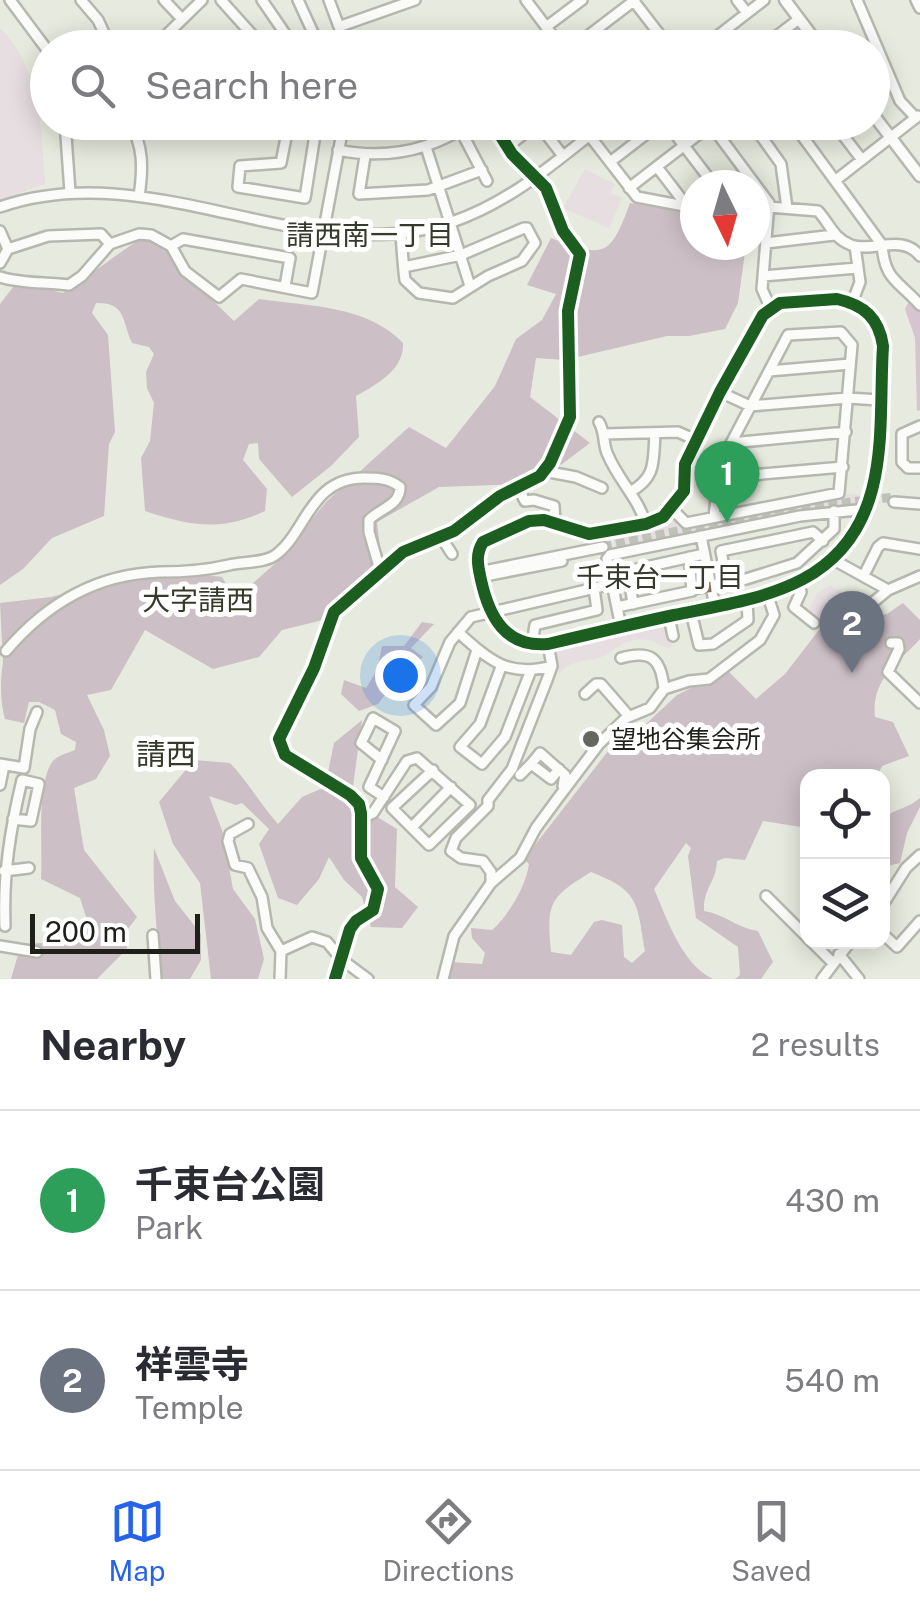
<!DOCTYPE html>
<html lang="en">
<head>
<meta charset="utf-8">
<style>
  :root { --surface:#fff; --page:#f7f7f7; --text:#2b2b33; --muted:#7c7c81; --line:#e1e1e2; --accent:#2563eb }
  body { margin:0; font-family:"Public Sans","Noto Sans JP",sans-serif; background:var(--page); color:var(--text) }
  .controls { position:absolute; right:30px; bottom:30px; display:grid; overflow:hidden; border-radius:20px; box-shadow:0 5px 25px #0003 }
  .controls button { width:90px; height:90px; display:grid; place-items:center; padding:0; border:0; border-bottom:2px solid var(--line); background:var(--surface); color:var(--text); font:50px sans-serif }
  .compass { position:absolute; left:680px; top:170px; width:90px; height:90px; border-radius:50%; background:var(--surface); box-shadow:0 5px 25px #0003; rotate:175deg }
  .scale { position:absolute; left:30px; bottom:25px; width:170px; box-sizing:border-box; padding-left:10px; border:5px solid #1e2019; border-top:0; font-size:28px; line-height:35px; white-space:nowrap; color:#1e2019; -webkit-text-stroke:8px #fff; paint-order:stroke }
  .you { position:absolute; left:400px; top:675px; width:35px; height:35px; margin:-25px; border:8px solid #fff; border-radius:50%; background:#1a73e8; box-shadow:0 0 0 15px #1a73e833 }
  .badge { display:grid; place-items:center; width:65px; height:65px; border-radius:50%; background:var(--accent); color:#fff; font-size:32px; font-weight:700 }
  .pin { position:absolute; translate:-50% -82px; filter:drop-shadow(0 2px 5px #0008) }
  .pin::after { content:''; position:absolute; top:52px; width:35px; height:30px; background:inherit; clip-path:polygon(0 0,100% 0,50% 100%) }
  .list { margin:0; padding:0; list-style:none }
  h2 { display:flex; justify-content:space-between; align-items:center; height:130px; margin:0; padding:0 40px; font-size:42px }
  h2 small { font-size:32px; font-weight:400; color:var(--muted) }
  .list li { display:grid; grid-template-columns:65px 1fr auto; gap:30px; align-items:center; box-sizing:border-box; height:180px; padding:0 40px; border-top:2px solid var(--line) }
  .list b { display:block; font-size:38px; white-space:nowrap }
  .list p { margin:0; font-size:32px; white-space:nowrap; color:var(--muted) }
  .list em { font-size:32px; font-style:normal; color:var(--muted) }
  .icon { flex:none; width:55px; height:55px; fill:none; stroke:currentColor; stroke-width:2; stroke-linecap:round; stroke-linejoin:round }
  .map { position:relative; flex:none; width:920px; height:979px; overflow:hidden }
  .search { position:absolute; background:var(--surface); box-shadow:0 5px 25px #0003; left:30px; right:30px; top:30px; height:110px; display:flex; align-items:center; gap:25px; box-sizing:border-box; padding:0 35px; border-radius:55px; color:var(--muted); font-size:38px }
  .sheet { height:490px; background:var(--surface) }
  nav { display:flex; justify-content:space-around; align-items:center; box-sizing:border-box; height:140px; border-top:2px solid var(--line); background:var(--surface); font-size:28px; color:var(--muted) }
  nav a { display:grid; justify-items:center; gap:5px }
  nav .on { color:var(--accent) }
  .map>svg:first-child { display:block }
  .green { fill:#e6dee1 }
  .forest { fill:#ccbfc6; fill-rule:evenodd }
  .water { fill:#d6c4d1 }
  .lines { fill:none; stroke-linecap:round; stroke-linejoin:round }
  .minor-tunnel { stroke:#bfc2b7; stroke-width:9; stroke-dasharray:9 4.5; stroke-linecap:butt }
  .minor-casing { stroke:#b6b8af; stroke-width:14 }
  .major-casing { stroke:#b6b8af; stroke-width:15 }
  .minor { stroke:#fbfcfa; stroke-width:9 }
  .major { stroke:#fbfcfa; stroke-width:10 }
  .quiet { stroke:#8d6e63; stroke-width:10; stroke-dasharray:20 10; stroke-linecap:butt }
  .cycleway-casing { stroke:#fff; stroke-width:19 }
  .cycleway { stroke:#1b5e20; stroke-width:12 }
  .poi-dot { fill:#64675e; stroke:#fff; stroke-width:4 }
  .labels { text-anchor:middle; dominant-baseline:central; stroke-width:10; stroke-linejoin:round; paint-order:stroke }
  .poi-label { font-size:25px; fill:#1e2019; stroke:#fff; text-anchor:start }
  .neighbourhood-label { font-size:28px; fill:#363a2a; stroke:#fff }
  .quarter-label { font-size:30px; fill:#363a2a; stroke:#fff }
</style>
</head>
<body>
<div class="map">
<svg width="920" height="979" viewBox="0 0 920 979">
  <rect width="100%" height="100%" fill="#e7eade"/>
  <path class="green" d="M 0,28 C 42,69 41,129 45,184 L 0,200 Z
    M 585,169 L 615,184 L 610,193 L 622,198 L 609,228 L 563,208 Z
    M 865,494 L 860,505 L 768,518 L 615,550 L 613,536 L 654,526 L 671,516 L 684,527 L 842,495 Z
    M 830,585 L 850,597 L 840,612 L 834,612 L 825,622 L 807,614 L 817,593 Z
    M 666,621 L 673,643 L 670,648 C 662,647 655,641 647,640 C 625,635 612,655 595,659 C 579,662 571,661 559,674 L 553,646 Z"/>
  <path class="forest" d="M 630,203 L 695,214 L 695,245 L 746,245 L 738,303 L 725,329 L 689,336 L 667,336 L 565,360 L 536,358 L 530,397 L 590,443 L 562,464 L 525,484 L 439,487 L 377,522 L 380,548 L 376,582 L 323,620 L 282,630 L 259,657 L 213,669 L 145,630 L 111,690 L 87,695 L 104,730 L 110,756 L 96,779 L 74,788 L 84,850 L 137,917 L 127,930 L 127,949 L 97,979 L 11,979 L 21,944 L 67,942 L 89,926 L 80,898 L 41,879 C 43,850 36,782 53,761 C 58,755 68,753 75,750 L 76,742 L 61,734 L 55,710 L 39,702 L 29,702 L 24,723 L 5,719 C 0,701 0,680 3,663 L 0,603 L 51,597 L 168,570 L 222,577 L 235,599 L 278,561 L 326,502 L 409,427 L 446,448 L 495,386 L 516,339 L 542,320 L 556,294 L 527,285 L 551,238 C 604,258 610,258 630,203 Z
    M 154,231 L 205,293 L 234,321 L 259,299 C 307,306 367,305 403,343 C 404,370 377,384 356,396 L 359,437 L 331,466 L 292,497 L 259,459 L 258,443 L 249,444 L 243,460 L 267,489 L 265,511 C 221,532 190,526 145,511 L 141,458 L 150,441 L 154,403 L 147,388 L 146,372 L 154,354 L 149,347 L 132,343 C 122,321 126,302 96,303 L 92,313 L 108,335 L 115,432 L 109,444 L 104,516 L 52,538 L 23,569 L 0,585 L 0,304 L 17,282 L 63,293 C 94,274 121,249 154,231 Z
    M 858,596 L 870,601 L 875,616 L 887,614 L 903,603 L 920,620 L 920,639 C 896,665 871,680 875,717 L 893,722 L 909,756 L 882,766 L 877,776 L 808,776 L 807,834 L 801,827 L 763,821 L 745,860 L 725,858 L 717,861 C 716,883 703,888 704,911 C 724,914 737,928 758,931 L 773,962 L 761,979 L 735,979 L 740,975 L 738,947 L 696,918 L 688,856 L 691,848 L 686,843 L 654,889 C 667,918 681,964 713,979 L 449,979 L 449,962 L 482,964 L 485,953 L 472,938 L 471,928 L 492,930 C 509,915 526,886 529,864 L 524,859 L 612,746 L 620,748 L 677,695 L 727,670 L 756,699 L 785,674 L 822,626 L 837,619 ZM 591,872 C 640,891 637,903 645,951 L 632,963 L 624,957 L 622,925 L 602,920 L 594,922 L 571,955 L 551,952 C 546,903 550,897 591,872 Z
    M 422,622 L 434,624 L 411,648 L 423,657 L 395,682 L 378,704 L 359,711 L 341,694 L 344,680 L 366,688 L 377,670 L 382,646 L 404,646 Z
    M 362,720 L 351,801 L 397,829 L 395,887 L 418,907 L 402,928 L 371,927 L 362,897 L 344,880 L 329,857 L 319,879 L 297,905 L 278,898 L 259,844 L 269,829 L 242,803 L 236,805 L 209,796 L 222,830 L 233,889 L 255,919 L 264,959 L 258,979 L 211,979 L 200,883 L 173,844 L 159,802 L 194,760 L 230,763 C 249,783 260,804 278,824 L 302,797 L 325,787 L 334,743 Z
    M 920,798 L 920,807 L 907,833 L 900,863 L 883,867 L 883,818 C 895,809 909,808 920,798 Z
    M 154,848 L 175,901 L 201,934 L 201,960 L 190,979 L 160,979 C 158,935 152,892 154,848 Z"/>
  <path class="water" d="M 908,303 L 920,311 L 920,410 L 917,411 L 915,338 L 905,309 Z"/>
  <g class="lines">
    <path class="minor-tunnel" d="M 603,547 L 766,512 L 894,497"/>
    <defs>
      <path id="minor" d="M 10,0 L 48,51
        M 81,0 L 98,20 L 111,48
        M 164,0 L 182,19
        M 221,0 L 264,48
        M 262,0 L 286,35 L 290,48
        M 298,0 L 320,48
        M 329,0 L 347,48
        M 526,0 L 562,48
        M 633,0 L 670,48
        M 737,0 L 747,13
        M 857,0 L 900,101 L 916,118
        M 916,0 L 920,8
        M 341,26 L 415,0
        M 546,27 L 582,0
        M 287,47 L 316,36
        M 153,48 L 202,0
        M 572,48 L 635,0
        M 638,48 L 658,32
        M 702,48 L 764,0
        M 761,48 L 799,19
        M 65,122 L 70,192
        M 129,122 C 144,145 143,170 139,196
        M 289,122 L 281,163 L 240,166 L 238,187 L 305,198 L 317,122
        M 537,122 L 563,156
        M 579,122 L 637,197 L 695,208
        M 666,122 L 714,185
        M 751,122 L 781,164 L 787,208
        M 792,122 L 882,245 C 885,281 898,280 920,305
        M 833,122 L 862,160
        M 711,125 L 769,203 L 762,289 L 771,309
        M 461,131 L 487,181
        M 426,147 L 470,286
        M 507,147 L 538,123
        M 338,150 C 387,160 431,151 473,122
        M 365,156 L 359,194 L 428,190 L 482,170
        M 610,162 L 662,122
        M 657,167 L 687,206
        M 836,180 L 918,116
        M 629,188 L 712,124
        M 0,207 C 153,154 304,272 452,222 C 511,202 558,160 606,122
        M 755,210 L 769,207 L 818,211 C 830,224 833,238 851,245 C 874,253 902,233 920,256
        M 0,231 L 8,249
        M 401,233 C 402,249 403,265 405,280 L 419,293 L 453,298 L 488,276 L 522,261 L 535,243 L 527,228 L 524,228 L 461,255 L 404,267
        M 766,243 L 834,235
        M 171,246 L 183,239 L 290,258 L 285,286
        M 0,263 L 8,249 L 48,236 L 101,234 L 110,244
        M 763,276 L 857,268
        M 0,277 C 21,284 46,282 69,285 L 82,276 L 110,244 L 139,234 L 151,235 L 171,246 L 185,271 L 219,297 L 241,279 L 312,293 L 344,122
        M 837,299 C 864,305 879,318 883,346 C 880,393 884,445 872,490 C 846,589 758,598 674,615 C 632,624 590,634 548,644 C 505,648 489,616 481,580 C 478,566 475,555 483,542 L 529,521 L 544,520 L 589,534 L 646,524 L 663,517 L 684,491 L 685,464 L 720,392 L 763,315 L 780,303 Z
        M 852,303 L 860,282 L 855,246
        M 769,371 L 850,364
        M 720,392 L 750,406 L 848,398 L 879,400
        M 599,422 C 605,432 603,443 607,453 C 618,480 637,496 646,524
        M 920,426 L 902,434 L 902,462 L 908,468 L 920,468
        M 604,434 L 678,432 L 696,440
        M 731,443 L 846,432
        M 544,471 L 576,477 L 602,488
        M 717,478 L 843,467
        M 518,487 L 525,501 L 534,500 L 554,506 L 555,523
        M 630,492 C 657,477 653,461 655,433
        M 894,502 L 920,504
        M 672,509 L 686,523 L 839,493 L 852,345 L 841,332 L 788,335 L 720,464 L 714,517
        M 701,536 L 715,607
        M 441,537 L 452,554
        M 832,559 L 888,590 L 920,576
        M 479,572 L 603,547
        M 864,575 L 878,547 L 883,543 L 920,549
        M 480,577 L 562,561
        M 727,583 L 721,551 L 813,532 L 823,541
        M 798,584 L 801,592 L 794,607 L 814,623
        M 694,589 L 746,579 L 797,563 L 834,529 L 834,511
        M 633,604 L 628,571 L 704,554
        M 617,607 L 692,591 L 689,557
        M 691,612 L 699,645 L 713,644 L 748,620 L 747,600
        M 870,613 L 871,604 L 888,590
        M 669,617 L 673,636
        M 621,627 L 607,559 L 610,555 L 800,516 L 866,509
        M 458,632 C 489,660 508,678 552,666
        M 891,643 L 898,643 L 899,649 L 888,672 L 920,703
        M 532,644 L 535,625 L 597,610 L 594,588
        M 477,650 L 460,703 L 436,725 L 414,705 L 431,687 L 450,642 L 471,617 L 612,584
        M 6,651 C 47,603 96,574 160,572 C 184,572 204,571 229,565 C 242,562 263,563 274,556 C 306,535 309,478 364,478 C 377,478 389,478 400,487 C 400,506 380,508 369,520 L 369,532 L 380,570
        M 621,658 C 650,650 661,657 664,689
        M 501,667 L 480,724 L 460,747 L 482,764 L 505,737 L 531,670
        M 626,718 L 650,708 L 664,689 L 689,681 L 709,679 L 760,640 L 774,615 L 768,596
        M 382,760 L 361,743 L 373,718 L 395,731 L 369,787 L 384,797
        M 0,764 L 24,768 L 30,729 L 37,712
        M 559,769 L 551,779 L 531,764 L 540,753 L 565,775 L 563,786
        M 520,775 L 531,764
        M 0,785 L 4,765
        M 361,819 L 373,813 L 407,761 L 417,758 L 470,805 L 429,845 L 392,808 L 433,770
        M 248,824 L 230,834 L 228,841 L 235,865 L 248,868 L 262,897 L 267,928 L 281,951 L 280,979
        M 412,827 L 451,787
        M 4,871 L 29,868
        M 491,883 L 491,872 L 483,861 L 461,858 L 451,851 L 456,838 L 488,806 L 488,800 L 512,769 L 547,680 L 552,666 L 548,644
        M 766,896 L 832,962
        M 882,906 L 906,868 L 920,855
        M 5,926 C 3,875 10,830 22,780 L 39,784 L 31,821 L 13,819
        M 882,933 L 897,947 L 920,921
        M 153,935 L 156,979
        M 0,946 L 37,952
        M 281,951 L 312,937 L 327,942 L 341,959 L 368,979
        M 839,954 L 859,979
        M 335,979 L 350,929 L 356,921 L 373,910 L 378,889 L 361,858 L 361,813 L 359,804 L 350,795 L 285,755 L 279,739 L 314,668 L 334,612 L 403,552 L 454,531 L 500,496 L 540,476 L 550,463 L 570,417 L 568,311 L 580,254 L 563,231 L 546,188 L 512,154 L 492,122
        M 443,979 L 454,936 L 491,883 L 520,858 L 536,828 L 558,798 L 599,744 L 626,718 L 627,714 L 601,684 L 596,684 L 585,694
        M 822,979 L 850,942"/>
      <path id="major" d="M 785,0 L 821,48
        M 872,113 L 920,176"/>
    </defs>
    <use href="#minor" class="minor-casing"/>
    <use href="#major" class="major-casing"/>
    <use href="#minor" class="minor"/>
    <use href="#major" class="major"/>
    <path class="quiet" d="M 694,589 L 711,587"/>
    <defs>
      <path id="cycleway" d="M 837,299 C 864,305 879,318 883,346 C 880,393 884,445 872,490 C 846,589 758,598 674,615 C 632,624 590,634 548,644 C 505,648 489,616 481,580 C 478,566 475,555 483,542 L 529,521 L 544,520 L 589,534 L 646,524 L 663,517 L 684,491 L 685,464 L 720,392 L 763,315 L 780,303 Z
        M 335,979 L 350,929 L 356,921 L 373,910 L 378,889 L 361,858 L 361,813 L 359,804 L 350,795 L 285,755 L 279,739 L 314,668 L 334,612 L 403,552 L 454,531 L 500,496 L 540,476 L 550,463 L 570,417 L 568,311 L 580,254 L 563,231 L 546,188 L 512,154 L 492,122"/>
    </defs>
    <use href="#cycleway" class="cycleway-casing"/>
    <use href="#cycleway" class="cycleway"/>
  </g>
  <circle class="poi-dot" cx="591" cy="739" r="10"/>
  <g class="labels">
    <g class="poi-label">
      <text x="611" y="739">望地谷集会所</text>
    </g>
    <g class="neighbourhood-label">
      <text x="370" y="234">請西南一丁目</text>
      <text x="660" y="576">千束台一丁目</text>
      <text x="198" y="599">大字請西</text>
    </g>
    <g class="quarter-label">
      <text x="166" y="754">請西</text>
    </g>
  </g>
</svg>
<div class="controls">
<button><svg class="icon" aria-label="locate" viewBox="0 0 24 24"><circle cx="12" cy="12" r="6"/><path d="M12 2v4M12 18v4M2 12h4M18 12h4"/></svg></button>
<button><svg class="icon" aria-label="layers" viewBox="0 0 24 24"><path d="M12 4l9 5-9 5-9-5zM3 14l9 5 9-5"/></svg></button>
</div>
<svg class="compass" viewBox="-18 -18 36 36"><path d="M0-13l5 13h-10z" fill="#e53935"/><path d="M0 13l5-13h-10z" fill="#7c7c81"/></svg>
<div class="scale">200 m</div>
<div class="you"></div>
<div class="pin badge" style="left:727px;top:523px;background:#2e9e5b">1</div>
<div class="pin badge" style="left:852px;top:673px;background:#6b7280">2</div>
<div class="search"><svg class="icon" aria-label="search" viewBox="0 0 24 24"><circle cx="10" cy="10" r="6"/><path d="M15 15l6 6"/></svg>Search here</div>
</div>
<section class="sheet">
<h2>Nearby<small>2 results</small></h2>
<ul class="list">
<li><span class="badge" style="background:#2e9e5b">1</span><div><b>千束台公園</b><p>Park</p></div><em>430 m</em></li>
<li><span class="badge" style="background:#6b7280">2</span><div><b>祥雲寺</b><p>Temple</p></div><em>540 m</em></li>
</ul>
</section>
<nav>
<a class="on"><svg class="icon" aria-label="map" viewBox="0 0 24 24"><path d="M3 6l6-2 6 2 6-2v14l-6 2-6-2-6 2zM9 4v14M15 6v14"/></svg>Map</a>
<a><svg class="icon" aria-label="directions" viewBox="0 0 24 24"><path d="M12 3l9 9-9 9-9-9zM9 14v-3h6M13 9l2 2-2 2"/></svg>Directions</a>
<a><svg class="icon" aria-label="saved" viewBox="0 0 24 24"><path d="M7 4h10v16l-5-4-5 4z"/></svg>Saved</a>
</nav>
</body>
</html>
